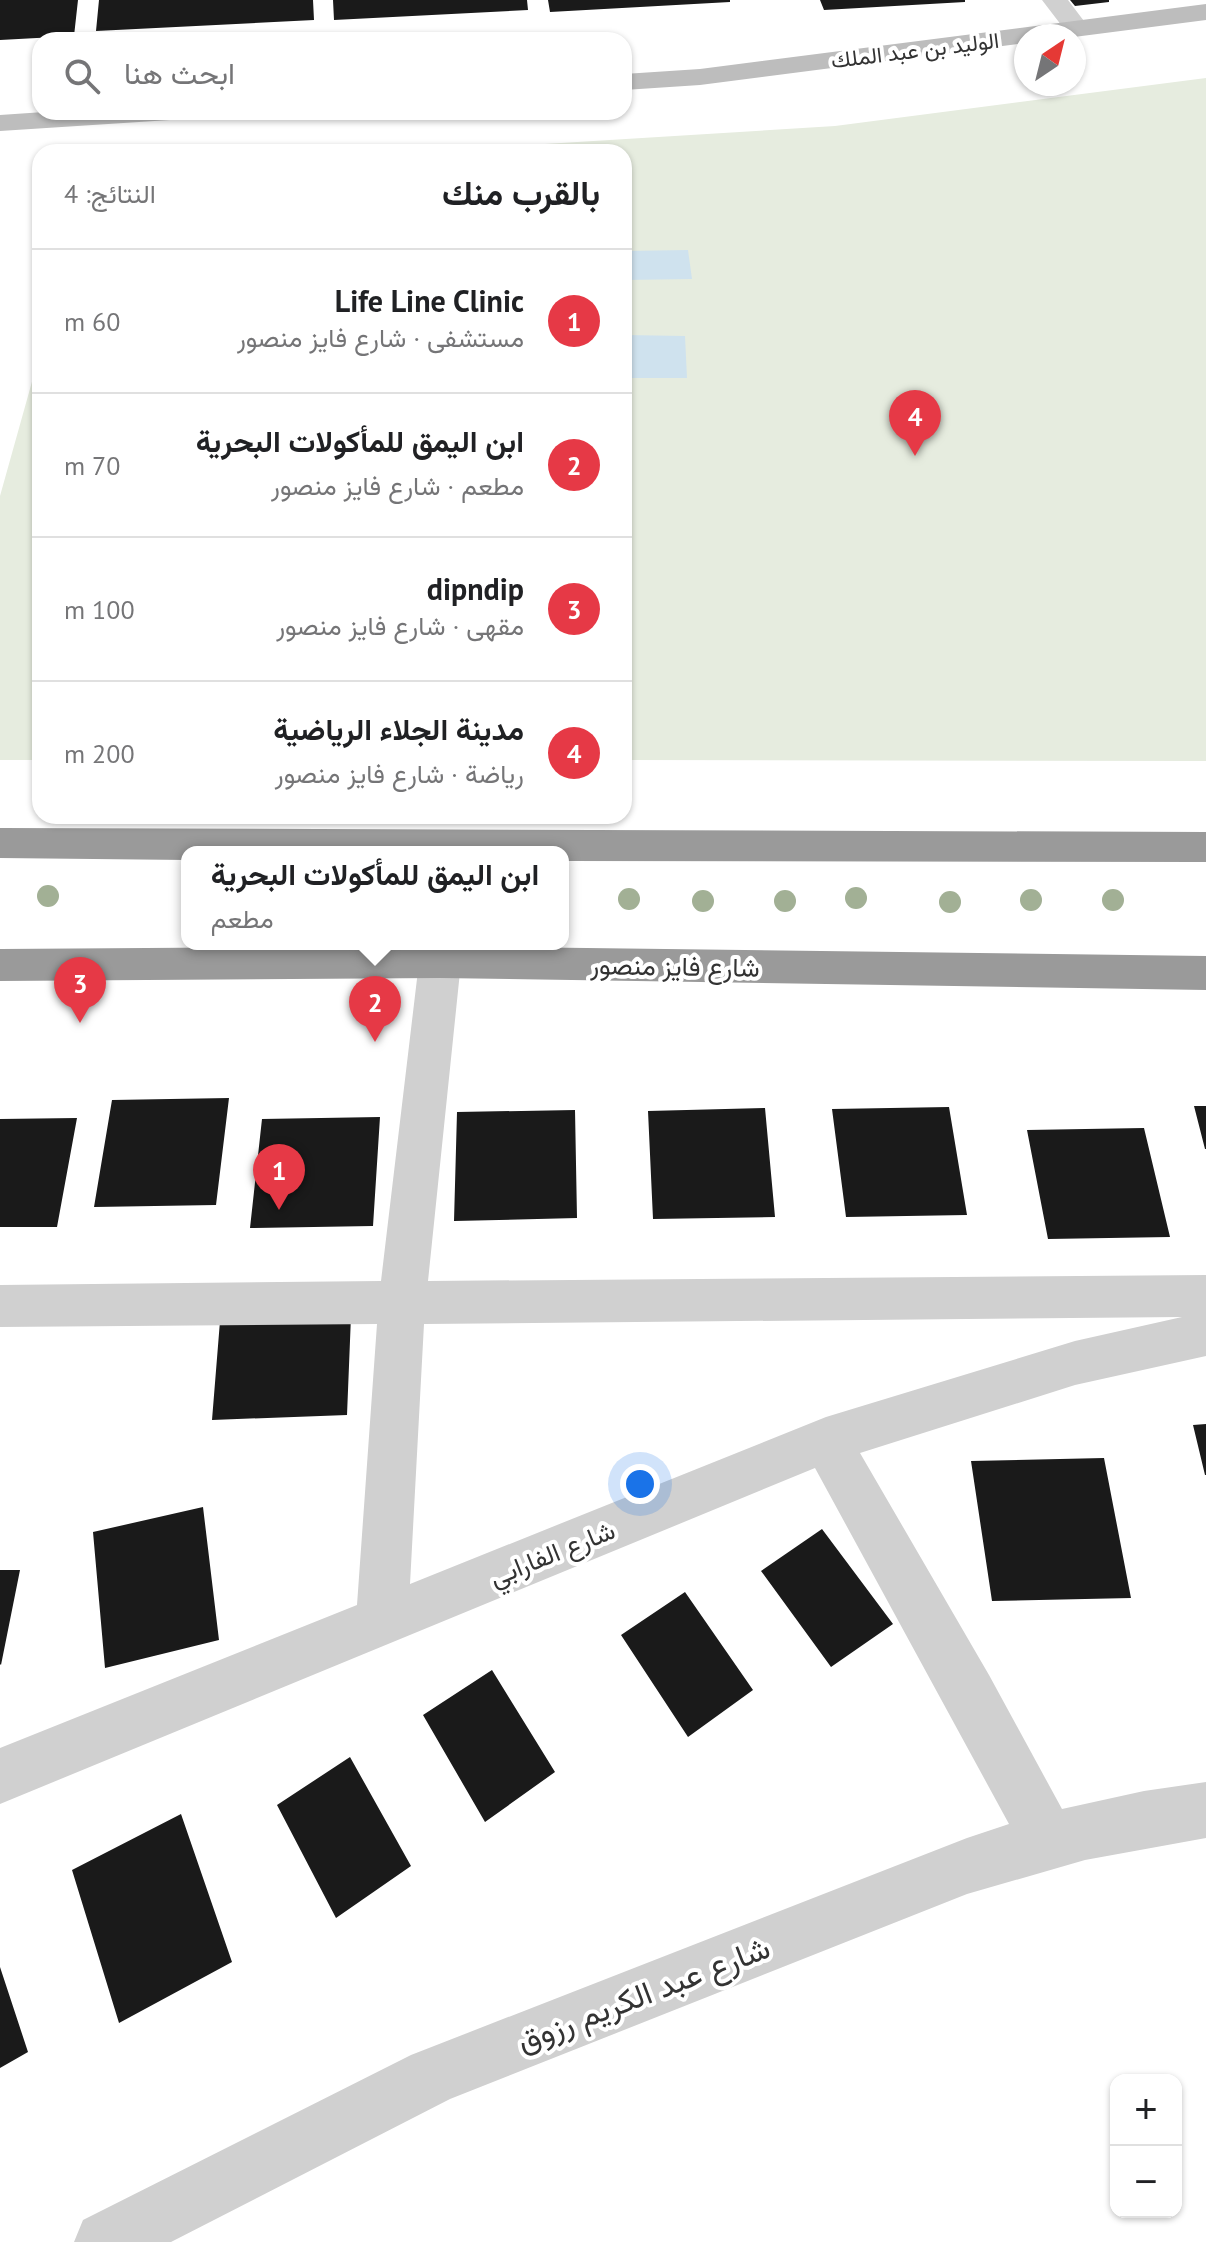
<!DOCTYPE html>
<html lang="ar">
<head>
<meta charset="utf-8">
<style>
  :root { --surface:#fff; --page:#f6f6f6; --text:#202124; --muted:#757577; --line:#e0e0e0; --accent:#e63946 }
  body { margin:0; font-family:"PT Sans",Vazirmatn,sans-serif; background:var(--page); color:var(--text); direction:rtl }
  .controls { position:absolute; right:24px; bottom:24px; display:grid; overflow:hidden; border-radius:16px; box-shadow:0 2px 6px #0004 }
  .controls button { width:72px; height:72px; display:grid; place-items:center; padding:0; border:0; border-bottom:2px solid var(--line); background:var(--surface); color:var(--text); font:40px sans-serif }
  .compass { position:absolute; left:1014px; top:24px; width:72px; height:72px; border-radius:50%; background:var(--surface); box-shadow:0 2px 6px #0004; rotate:35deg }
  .you { position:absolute; left:640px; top:1484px; width:28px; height:28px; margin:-20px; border:6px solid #fff; border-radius:50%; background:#1a73e8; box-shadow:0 0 0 12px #1a73e833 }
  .badge { display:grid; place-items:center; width:52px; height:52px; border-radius:50%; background:var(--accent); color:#fff; font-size:26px; font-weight:700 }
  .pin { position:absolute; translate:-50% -66px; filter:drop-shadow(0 2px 4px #0008) }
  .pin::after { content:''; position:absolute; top:42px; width:28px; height:24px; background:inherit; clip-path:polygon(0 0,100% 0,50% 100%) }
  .popup { position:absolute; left:181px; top:846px; width:388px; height:104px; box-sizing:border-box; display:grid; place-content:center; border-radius:16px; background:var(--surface); filter:drop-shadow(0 2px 6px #0005); font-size:26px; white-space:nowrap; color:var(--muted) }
  .popup b { font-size:30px; color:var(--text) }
  .popup::after { content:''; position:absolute; left:50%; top:100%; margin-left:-16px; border:16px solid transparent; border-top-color:var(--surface) }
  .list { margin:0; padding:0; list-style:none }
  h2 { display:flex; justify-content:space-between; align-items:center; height:104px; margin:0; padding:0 32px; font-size:34px }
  h2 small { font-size:26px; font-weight:400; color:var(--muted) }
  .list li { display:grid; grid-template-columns:52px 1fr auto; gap:24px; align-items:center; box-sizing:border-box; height:144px; padding:0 32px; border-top:2px solid var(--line) }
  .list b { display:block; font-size:30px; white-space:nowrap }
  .list p { margin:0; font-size:26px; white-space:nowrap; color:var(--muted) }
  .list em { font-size:26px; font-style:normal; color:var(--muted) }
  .icon { flex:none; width:44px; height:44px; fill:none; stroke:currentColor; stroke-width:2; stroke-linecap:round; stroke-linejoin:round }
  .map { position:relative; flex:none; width:1206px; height:2242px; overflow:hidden; direction:ltr }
  .search { position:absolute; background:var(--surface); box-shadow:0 2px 6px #0004; left:32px; top:32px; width:600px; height:88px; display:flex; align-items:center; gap:20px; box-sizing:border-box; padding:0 28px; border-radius:24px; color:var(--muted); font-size:30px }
  .panel { position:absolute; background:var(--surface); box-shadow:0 2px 6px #0004; left:32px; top:144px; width:600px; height:680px; border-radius:24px; direction:rtl }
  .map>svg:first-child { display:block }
  .green { fill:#e6ecdf }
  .water { fill:#cfe2ee }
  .building { fill:#1a1a1a }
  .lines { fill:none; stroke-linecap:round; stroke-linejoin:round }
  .street { fill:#d0d0d0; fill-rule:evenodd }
  .secondary { fill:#bdbdbd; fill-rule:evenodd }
  .highway { fill:#9a9a9a; fill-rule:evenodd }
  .tree { fill:#a2b095 }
  .labels { text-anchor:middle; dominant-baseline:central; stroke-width:8; stroke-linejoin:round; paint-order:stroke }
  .far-street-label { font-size:22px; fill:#333; stroke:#fff }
  .street-label { font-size:26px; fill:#333; stroke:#fff }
  .near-street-label { font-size:32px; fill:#333; stroke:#fff }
</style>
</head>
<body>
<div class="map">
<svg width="1206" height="2242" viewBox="0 0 1206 2242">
  <rect width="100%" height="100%" fill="#fff"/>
  <path class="green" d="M 1206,78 L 1206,761 L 624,760 L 624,152 L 415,152 L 835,126 Z
    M 40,353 L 40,760 L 0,760 L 0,496 Z"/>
  <path class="water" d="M 688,250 L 692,279 L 624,280 L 624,251 Z
    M 624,335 L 685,336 L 687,378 L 624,378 Z"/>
  <path class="building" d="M 0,0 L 78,0 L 74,36 L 0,40 Z
    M 99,0 L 313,0 L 314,20 L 96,31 Z
    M 333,0 L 527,0 L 528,10 L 334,20 Z
    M 548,0 L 730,0 L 730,2 L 550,12 Z
    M 820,0 L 965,0 L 965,2 L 824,10 Z
    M 1070,0 L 1109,0 L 1109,2 L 1075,6 Z
    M 229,1098 L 216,1205 L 94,1207 L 112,1100 Z
    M 1194,1106 L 1206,1106 L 1206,1149 L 1205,1149 Z
    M 949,1107 L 967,1215 L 846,1217 L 832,1109 Z
    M 765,1108 L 775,1217 L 653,1219 L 648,1111 Z
    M 575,1110 L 577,1218 L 454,1221 L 457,1112 Z
    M 380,1117 L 373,1226 L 250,1228 L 262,1119 Z
    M 77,1118 L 57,1227 L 0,1227 L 0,1119 Z
    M 1144,1128 L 1170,1237 L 1048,1239 L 1027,1130 Z
    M 351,1316 L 347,1415 L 212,1420 L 220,1321 Z
    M 1206,1424 L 1206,1475 L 1205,1475 L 1193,1425 Z
    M 1104,1458 L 1131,1598 L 992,1601 L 971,1461 Z
    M 203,1507 L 219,1640 L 105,1668 L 93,1532 Z
    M 822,1529 L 893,1624 L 831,1667 L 761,1571 Z
    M 0,1570 L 20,1570 L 1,1665 L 0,1664 Z
    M 685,1592 L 753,1690 L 688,1737 L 621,1635 Z
    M 492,1670 L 555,1772 L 485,1822 L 423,1715 Z
    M 350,1757 L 411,1866 L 336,1918 L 277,1805 Z
    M 181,1814 L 232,1962 L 119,2023 L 72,1870 Z
    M 0,1967 L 28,2052 L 0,2068 Z"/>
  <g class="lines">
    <path class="street" d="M 1042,0 L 1068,0 L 1090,29 L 1086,34 L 1068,34 Z
      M 440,946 L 455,950 L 461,962 L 428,1281 L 1206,1275 L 1206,1356 L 1075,1385 L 860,1453 L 989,1675 L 1062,1809 L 1144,1791 L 1206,1782 L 1206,1838 L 1085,1860 L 967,1894 L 450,2099 L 171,2242 L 74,2242 L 83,2220 L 411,2055 L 967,1838 L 1009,1824 L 815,1468 L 0,1804 L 0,1748 L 357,1605 L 377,1324 L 0,1327 L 0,1285 L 381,1281 L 419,962 L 425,950 ZM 1182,1317 L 1075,1341 L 826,1417 L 410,1584 L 424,1324 Z"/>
    <path class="secondary" d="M 1206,4 L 1206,20 L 1074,37 L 1026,36 L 1026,43 L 700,85 L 624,90 L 624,74 L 700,69 Z
      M 44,112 L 184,112 L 180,118 L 170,120 L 0,131 L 0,115 Z"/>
    <path class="highway" d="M 0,828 L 1206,832 L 1206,862 L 563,861 L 563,852 L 187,852 L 187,860 L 0,858 Z
      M 440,946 L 1206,956 L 1206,990 L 440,978 L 0,981 L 0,949 Z"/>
  </g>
  <g class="tree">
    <circle cx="48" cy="896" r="11"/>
    <circle cx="856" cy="898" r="11"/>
    <circle cx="629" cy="899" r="11"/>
    <circle cx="1031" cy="900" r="11"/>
    <circle cx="1113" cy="900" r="11"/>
    <circle cx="703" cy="901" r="11"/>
    <circle cx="785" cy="901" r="11"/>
    <circle cx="950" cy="902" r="11"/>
  </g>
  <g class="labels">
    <g class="far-street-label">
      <text transform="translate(915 50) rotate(-7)">الوليد بن عبد الملك</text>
    </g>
    <g class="street-label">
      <text transform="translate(675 966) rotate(1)">شارع فايز منصور</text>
      <text transform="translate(552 1553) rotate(-22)">شارع الفارابي</text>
    </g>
    <g class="near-street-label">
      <text transform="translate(643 1993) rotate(-21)">شارع عبد الكريم رزوق</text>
    </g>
  </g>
</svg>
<div class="controls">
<button>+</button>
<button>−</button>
</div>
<svg class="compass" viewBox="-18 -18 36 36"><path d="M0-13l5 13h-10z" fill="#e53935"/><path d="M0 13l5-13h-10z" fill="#757577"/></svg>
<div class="you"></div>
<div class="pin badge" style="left:279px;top:1210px">1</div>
<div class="pin badge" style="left:375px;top:1042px">2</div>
<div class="popup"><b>ابن اليمق للمأكولات البحرية</b>مطعم</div>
<div class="pin badge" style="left:80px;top:1023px">3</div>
<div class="pin badge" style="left:915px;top:456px">4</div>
<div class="search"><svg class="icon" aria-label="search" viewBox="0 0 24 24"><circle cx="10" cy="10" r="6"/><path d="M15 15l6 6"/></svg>ابحث هنا</div>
<section class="panel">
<h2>بالقرب منك<small>النتائج: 4</small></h2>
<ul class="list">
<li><span class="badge">1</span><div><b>Life Line Clinic</b><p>مستشفى · شارع فايز منصور</p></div><em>60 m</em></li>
<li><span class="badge">2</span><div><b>ابن اليمق للمأكولات البحرية</b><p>مطعم · شارع فايز منصور</p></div><em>70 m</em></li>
<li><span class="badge">3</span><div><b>dipndip</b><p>مقهى · شارع فايز منصور</p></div><em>100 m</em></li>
<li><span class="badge">4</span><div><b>مدينة الجلاء الرياضية</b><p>رياضة · شارع فايز منصور</p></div><em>200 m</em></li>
</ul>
</section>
</div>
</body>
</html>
